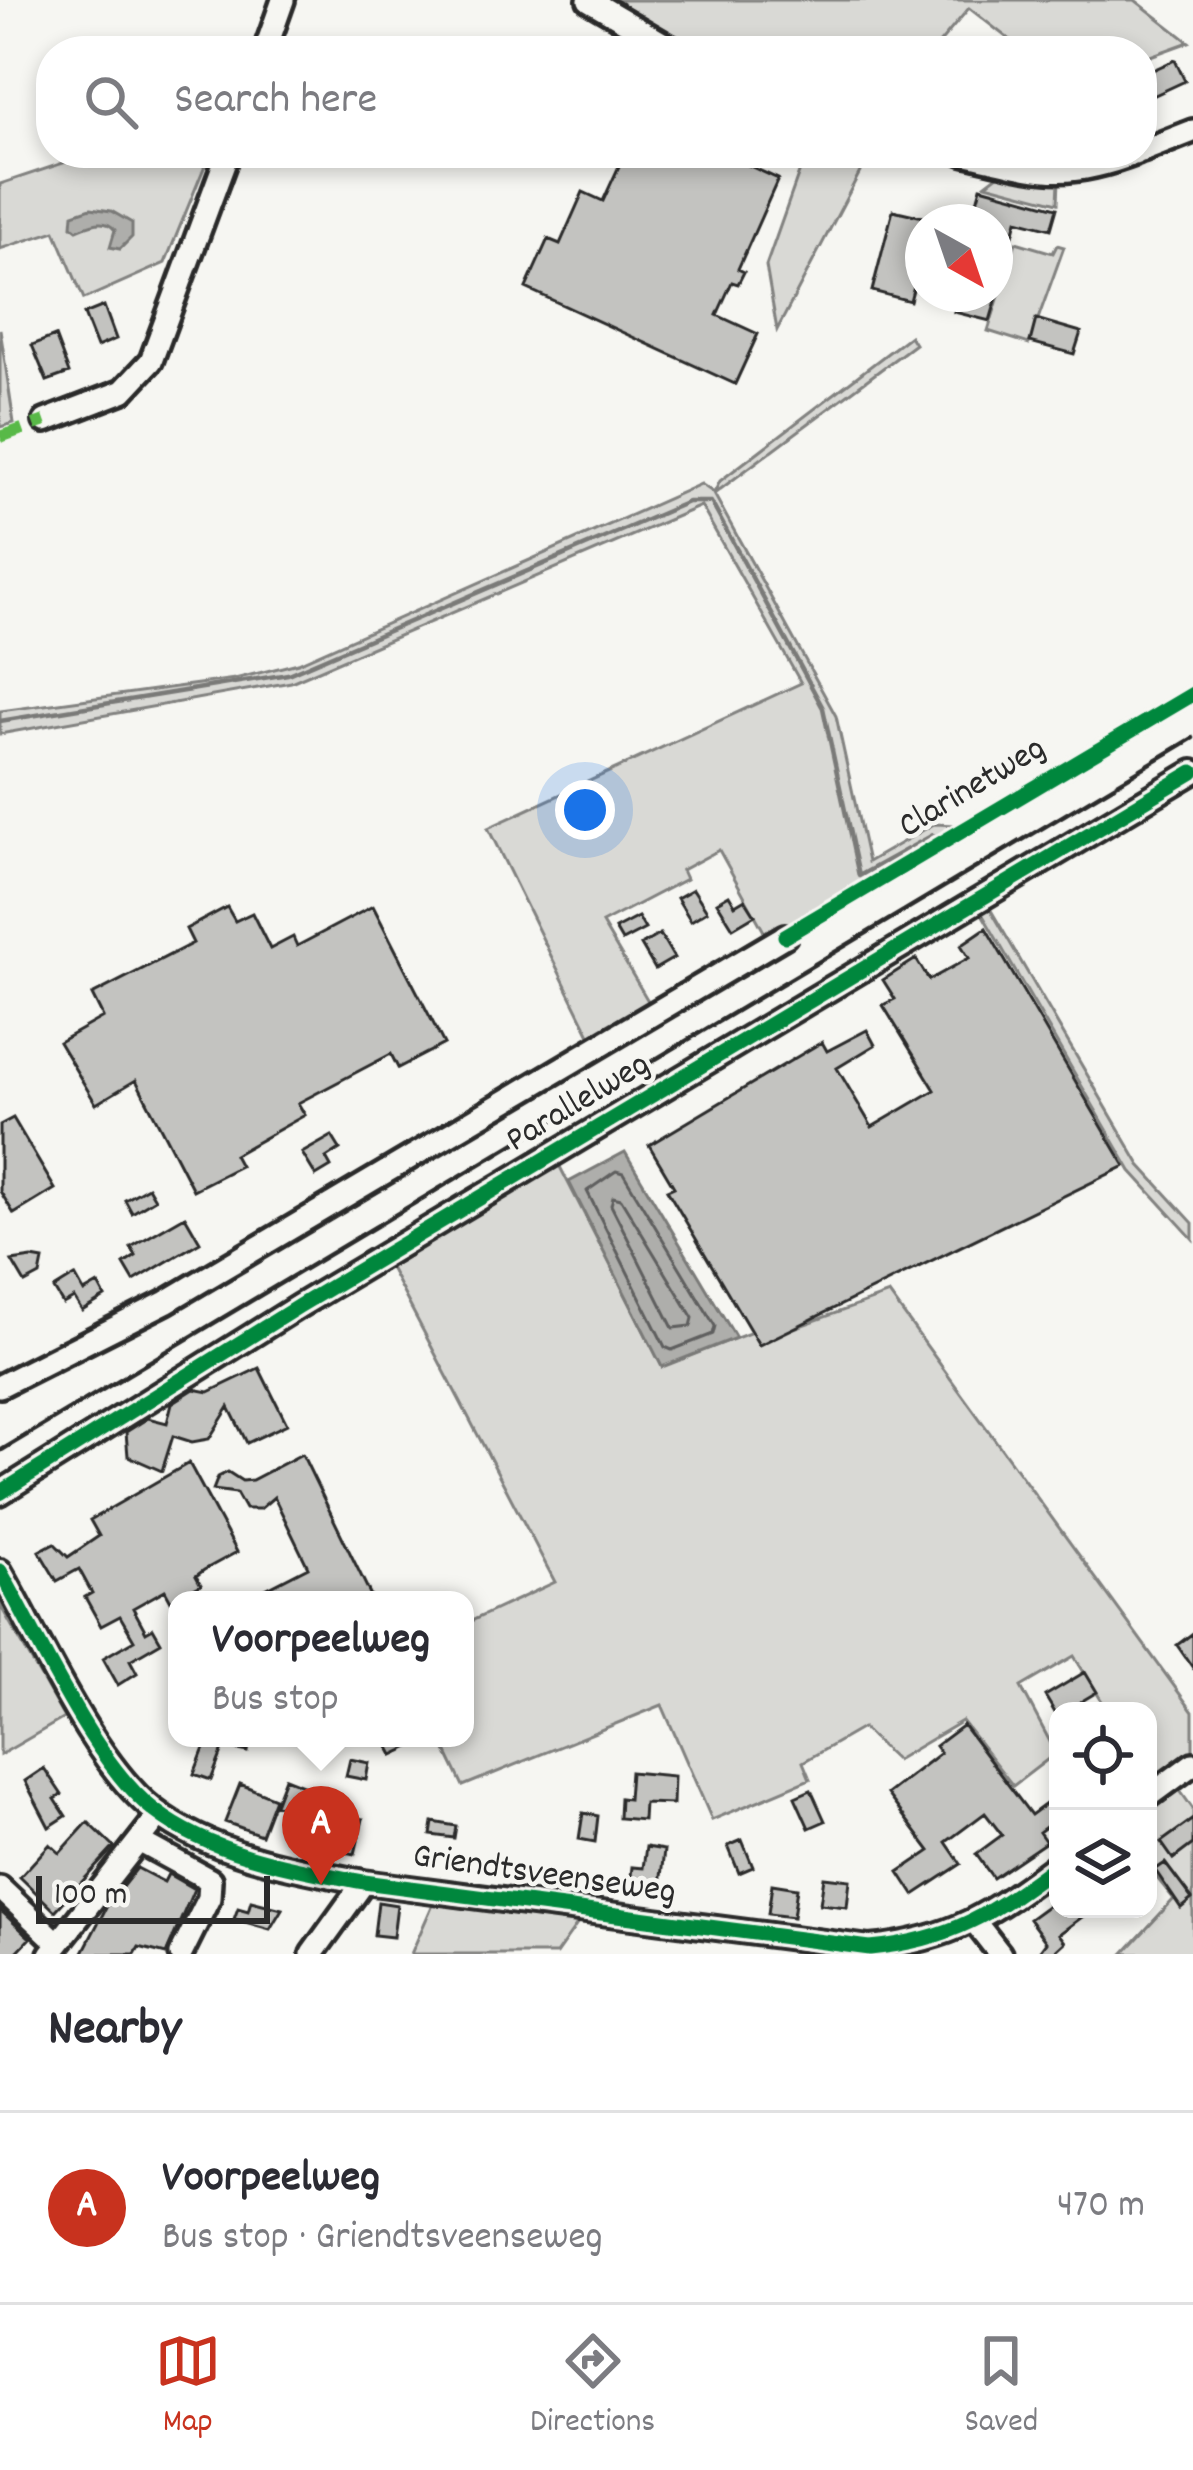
<!DOCTYPE html>
<html lang="en">
<head>
<meta charset="utf-8">
<style>
  :root { --surface:#fff; --page:#f7f7f7; --text:#2b2b33; --muted:#7c7c81; --line:#e1e1e2; --accent:#c8321e }
  body { margin:0; font-family:Dekko,sans-serif; background:var(--page); color:var(--text) }
  .controls { position:absolute; right:36px; bottom:36px; display:grid; overflow:hidden; border-radius:24px; box-shadow:0 6px 18px #0003 }
  .controls button { width:108px; height:108px; display:grid; place-items:center; padding:0; border:0; border-bottom:3px solid var(--line); background:var(--surface); color:var(--text); font:60px sans-serif }
  .compass { position:absolute; left:905px; top:204px; width:108px; height:108px; border-radius:50%; background:var(--surface); box-shadow:0 6px 18px #0003; rotate:140deg }
  .scale { position:absolute; left:36px; bottom:30px; width:234px; box-sizing:border-box; padding-left:12px; border:6px solid #2b2b2b; border-top:0; font-size:33px; line-height:42px; white-space:nowrap; color:#2b2b2b; -webkit-text-stroke:9px #f6f6f2; paint-order:stroke }
  .you { position:absolute; left:585px; top:810px; width:42px; height:42px; margin:-30px; border:9px solid #fff; border-radius:50%; background:#1a73e8; box-shadow:0 0 0 18px #1a73e833 }
  .badge { display:grid; place-items:center; width:78px; height:78px; border-radius:50%; background:var(--accent); color:#fff; font-size:39px; font-weight:700 }
  .pin { position:absolute; translate:-50% -99px; filter:drop-shadow(0 3px 6px #0008) }
  .pin::after { content:''; position:absolute; top:63px; width:42px; height:36px; background:inherit; clip-path:polygon(0 0,100% 0,50% 100%) }
  .popup { position:absolute; left:168px; top:1591px; width:306px; height:156px; box-sizing:border-box; display:grid; place-content:center; border-radius:24px; background:var(--surface); filter:drop-shadow(0 3px 9px #0005); font-size:39px; white-space:nowrap; color:var(--muted) }
  .popup b { font-size:45px; color:var(--text) }
  .popup::after { content:''; position:absolute; left:50%; top:100%; margin-left:-24px; border:24px solid transparent; border-top-color:var(--surface) }
  .list { margin:0; padding:0; list-style:none }
  h2 { display:flex; justify-content:space-between; align-items:center; height:156px; margin:0; padding:0 48px; font-size:51px }
  h2 small { font-size:39px; font-weight:400; color:var(--muted) }
  .list li { display:grid; grid-template-columns:78px 1fr auto; gap:36px; align-items:center; box-sizing:border-box; height:192px; padding:0 48px; border-top:3px solid var(--line) }
  .list b { display:block; font-size:45px; white-space:nowrap }
  .list p { margin:0; font-size:39px; white-space:nowrap; color:var(--muted) }
  .list em { font-size:39px; font-style:normal; color:var(--muted) }
  .icon { flex:none; width:66px; height:66px; fill:none; stroke:currentColor; stroke-width:2; stroke-linecap:round; stroke-linejoin:round }
  .map { position:relative; flex:none; width:1193px; height:1954px; overflow:hidden }
  .search { position:absolute; background:var(--surface); box-shadow:0 6px 18px #0003; left:36px; right:36px; top:36px; height:132px; display:flex; align-items:center; gap:30px; box-sizing:border-box; padding:0 42px; border-radius:48px; color:var(--muted); font-size:45px }
  .sheet { height:348px; background:var(--surface) }
  nav { display:flex; justify-content:space-around; align-items:center; box-sizing:border-box; height:168px; border-top:3px solid var(--line); background:var(--surface); font-size:33px; color:var(--muted) }
  nav a { display:grid; justify-items:center; gap:6px }
  nav .on { color:var(--accent) }
  .map>svg:first-child { display:block }
  .green { fill:#d9d9d5; stroke:#828280; stroke-width:3 }
  .water { fill:#aeaeab; stroke:#7a7a78; stroke-width:3 }
  .lines { fill:none; stroke-linecap:round; stroke-linejoin:round }
  .shore { stroke:#5f5f5e; stroke-width:3 }
  .stream { stroke:#7a7a78; stroke-width:4.5 }
  .building { fill:#c3c3c0; stroke:#2b2b2b; stroke-width:3 }
  .minor-casing { stroke:#2b2b2b; stroke-width:30 }
  .minor { stroke:#f6f6f2; stroke-width:21 }
  .rail { stroke:#2b2b2b; stroke-width:4.5 }
  .quiet { stroke:#58b947; stroke-width:12; stroke-dasharray:24 12; stroke-linecap:butt }
  .cycleway-casing { stroke:#f6f6f2; stroke-width:22 }
  .cycleway { stroke:#00873e; stroke-width:15 }
  .labels { text-anchor:middle; dominant-baseline:central; stroke-width:9; stroke-linejoin:round; paint-order:stroke }
  .street-label { font-size:36px; fill:#2b2b2b; stroke:#f6f6f2 }
</style>
</head>
<body>
<div class="map">
<svg width="1193" height="1954" viewBox="0 0 1193 1954">
  <rect width="100%" height="100%" fill="#f6f6f2"/>
  <filter id="ink" filterUnits="userSpaceOnUse"><feTurbulence type="fractalNoise" baseFrequency=".00833" numOctaves="2"/><feDisplacementMap in="SourceGraphic" scale="24" xChannelSelector="R" yChannelSelector="G"/><feConvolveMatrix kernelMatrix="1 2 1 2 8 2 1 2 1" color-interpolation-filters="sRGB"/></filter>
  <g filter="url(#ink)">
    <path class="green" d="M 602,0 L 1135,0 L 1189,42 L 1142,59 L 1142,51 L 1024,51 L 969,8 L 933,51 L 687,51 Z
      M 93,153 L 210,153 L 165,263 L 84,299 L 55,231 L 0,249 L 0,184 Z
      M 806,153 L 870,153 L 777,330 L 766,266 Z
      M 1003,171 L 1059,180 L 1058,203 L 986,184 Z
      M 1016,242 L 1053,253 L 1057,245 L 1064,247 L 1029,344 L 988,331 Z
      M 0,329 L 14,423 L 0,427 Z
      M 910,336 L 915,344 L 714,494 L 836,716 L 868,862 L 934,824 L 959,825 L 767,937 L 719,850 L 682,870 L 686,879 L 602,923 L 651,1006 L 593,1041 L 488,828 L 801,683 L 701,506 L 291,682 L 0,734 L 0,711 L 235,679 L 298,663 L 701,484 L 714,493 L 720,481 Z
      M 985,900 L 1140,1165 L 1193,1223 L 1193,1239 L 1131,1171 L 977,905 Z
      M 556,1159 L 662,1366 L 752,1332 L 758,1341 L 889,1294 L 1193,1712 L 1193,1753 L 1151,1783 L 1148,1711 L 1108,1711 L 1074,1656 L 1021,1687 L 1056,1753 L 1013,1786 L 962,1721 L 896,1760 L 862,1728 L 803,1762 L 810,1779 L 712,1820 L 662,1705 L 463,1786 L 440,1738 L 465,1738 L 465,1624 L 555,1582 L 387,1262 Z
      M 0,1605 L 64,1718 L 0,1755 Z
      M 1176,1785 L 1193,1809 L 1193,1954 L 1123,1954 L 1174,1899 L 1148,1867 L 1148,1805 Z
      M 433,1904 L 578,1923 L 556,1954 L 411,1954 Z"/>
    <path class="water" d="M 91,208 L 111,211 L 132,223 L 132,237 L 120,249 L 110,247 L 115,230 C 105,217 90,225 77,230 L 72,226 L 73,214 Z
      M 625,1152 L 736,1338 L 662,1367 L 569,1182 Z"/>
    <g class="lines">
      <path class="shore" d="M 616,1171 L 623,1173 L 715,1326 L 713,1334 L 672,1350 L 665,1347 L 587,1191 Z
        M 613,1197 L 621,1199 L 693,1318 L 691,1326 L 673,1328 L 611,1205 Z"/>
      <path class="stream" d="M 0,721 L 288,674 L 688,502 L 711,502 L 823,708 L 859,876 L 933,835"/>
    </g>
    <path class="building" d="M 1175,60 L 1185,81 L 1142,101 L 1142,75 Z
      M 625,153 L 722,153 L 778,179 L 738,269 L 744,272 L 738,284 L 732,282 L 717,315 L 758,334 L 735,384 L 526,288 L 548,239 L 560,244 L 583,192 L 603,201 Z
      M 981,187 L 1057,208 L 1051,229 L 1017,220 L 999,288 L 995,214 L 975,209 Z
      M 893,210 L 923,217 L 923,251 L 910,301 L 872,291 Z
      M 959,294 L 998,294 L 990,321 L 954,312 Z
      M 104,306 L 116,339 L 97,347 L 84,314 Z
      M 1036,319 L 1081,332 L 1074,354 L 1030,342 Z
      M 55,336 L 69,373 L 47,381 L 32,345 Z
      M 693,889 L 707,911 L 691,921 L 677,898 Z
      M 729,895 L 735,905 L 745,899 L 755,915 L 733,928 L 717,902 Z
      M 373,906 L 444,1044 L 398,1068 L 391,1054 L 298,1103 L 305,1115 L 234,1155 L 240,1166 L 193,1190 L 136,1080 L 96,1104 L 59,1042 L 103,1017 L 92,995 L 193,943 L 186,929 L 227,907 L 235,921 L 252,913 L 270,949 L 293,937 L 297,946 Z
      M 638,917 L 645,929 L 622,941 L 615,929 Z
      M 986,928 L 1125,1166 L 759,1345 L 667,1190 L 674,1187 L 649,1145 L 822,1042 L 827,1051 L 867,1030 L 875,1045 L 837,1068 L 872,1127 L 935,1090 L 883,1005 L 895,999 L 883,980 L 916,959 L 929,980 L 969,958 L 961,945 Z
      M 660,934 L 674,958 L 655,969 L 641,945 Z
      M 13,1118 L 55,1189 L 14,1214 L 0,1191 L 0,1125 Z
      M 332,1136 L 340,1149 L 326,1158 L 331,1167 L 316,1176 L 302,1153 Z
      M 148,1187 L 155,1199 L 132,1213 L 125,1200 Z
      M 185,1216 L 200,1242 L 134,1281 L 124,1264 L 136,1256 L 131,1247 Z
      M 32,1258 L 43,1260 L 40,1275 L 25,1283 L 12,1261 Z
      M 75,1276 L 84,1292 L 98,1284 L 105,1297 L 82,1311 L 74,1298 L 63,1304 L 54,1289 Z
      M 259,1368 L 287,1424 L 247,1443 L 229,1407 L 209,1439 L 192,1442 L 173,1436 L 162,1471 L 128,1456 L 126,1432 L 148,1418 L 167,1423 L 172,1403 L 194,1389 L 209,1392 Z
      M 302,1454 L 373,1600 L 244,1600 L 308,1567 L 274,1497 L 260,1509 L 245,1509 L 236,1493 L 213,1490 L 218,1477 L 228,1472 L 242,1481 L 252,1480 Z
      M 189,1463 L 237,1552 L 204,1570 L 196,1576 L 201,1585 L 171,1601 L 165,1590 L 133,1608 L 146,1632 L 153,1628 L 161,1642 L 130,1660 L 137,1673 L 118,1685 L 103,1658 L 134,1640 L 120,1616 L 101,1626 L 85,1597 L 92,1593 L 79,1569 L 57,1581 L 39,1551 L 54,1543 L 68,1557 L 99,1536 L 90,1520 Z
      M 1193,1633 L 1193,1668 L 1177,1645 Z
      M 1085,1672 L 1097,1692 L 1057,1716 L 1045,1696 Z
      M 963,1725 L 1031,1815 L 1058,1795 L 1058,1818 L 1039,1832 L 1046,1842 L 993,1878 L 976,1854 L 1002,1835 L 985,1813 L 946,1842 L 961,1864 L 914,1895 L 899,1872 L 930,1851 L 887,1794 L 940,1753 L 935,1746 Z
      M 208,1738 L 250,1738 L 248,1752 L 224,1747 L 211,1780 L 194,1774 Z
      M 384,1738 L 429,1738 L 393,1755 Z
      M 350,1759 L 369,1763 L 366,1780 L 346,1776 Z
      M 44,1768 L 62,1795 L 55,1799 L 66,1816 L 49,1827 L 25,1781 Z
      M 630,1772 L 674,1776 L 673,1804 L 644,1803 L 643,1820 L 619,1818 L 620,1798 L 628,1799 Z
      M 285,1778 L 303,1785 L 293,1811 L 275,1804 Z
      M 240,1784 L 275,1798 L 261,1835 L 225,1822 Z
      M 811,1790 L 825,1821 L 809,1828 L 795,1797 Z
      M 312,1810 L 363,1819 L 355,1854 L 317,1847 L 320,1828 L 309,1826 Z
      M 583,1813 L 598,1816 L 595,1842 L 579,1839 Z
      M 1193,1819 L 1193,1844 L 1173,1859 L 1161,1842 Z
      M 88,1822 L 114,1847 L 55,1911 L 20,1877 L 50,1844 L 60,1853 Z
      M 433,1822 L 456,1826 L 454,1838 L 431,1835 Z
      M 742,1840 L 753,1867 L 739,1873 L 728,1846 Z
      M 646,1847 L 664,1850 L 659,1895 L 630,1885 L 632,1867 L 643,1868 Z
      M 1165,1863 L 1192,1899 L 1181,1908 L 1155,1870 Z
      M 137,1868 L 164,1882 L 168,1874 L 194,1889 L 166,1954 L 139,1947 L 135,1954 L 82,1954 L 107,1906 Z
      M 824,1877 L 850,1880 L 847,1907 L 820,1904 Z
      M 772,1884 L 797,1888 L 793,1917 L 768,1914 Z
      M 1058,1898 L 1058,1909 L 1093,1909 L 1059,1934 L 1065,1942 L 1052,1954 L 1037,1954 L 1046,1942 L 1029,1919 Z
      M 251,1901 L 282,1909 L 270,1929 L 234,1919 L 238,1908 L 248,1911 Z
      M 378,1902 L 397,1905 L 393,1937 L 374,1935 Z
      M 0,1910 L 30,1938 L 15,1954 L 0,1954 Z"/>
    <g class="lines">
      <defs>
        <path id="minor" d="M 589,0 L 676,51
          M 265,51 L 283,0
          M 1142,151 L 1193,131
          M 963,153 C 1039,170 1061,182 1137,153
          M 45,421 L 123,391 L 151,361 L 228,153
          M 0,1386 L 166,1302 L 785,936
          M 0,1493 L 299,1306 L 1193,772
          M 0,1571 C 39,1639 94,1765 155,1811 C 212,1855 295,1869 364,1882 L 870,1948 C 953,1940 992,1913 1058,1864
          M 1148,1797 L 1193,1764
          M 139,1841 L 210,1880 L 209,1898 L 181,1954
          M 0,1888 L 58,1943
          M 975,1922 L 1000,1954
          M 50,1954 L 159,1815
          M 312,1954 L 364,1882"/>
      </defs>
      <use href="#minor" class="minor-casing"/>
      <use href="#minor" class="minor"/>
      <path class="rail" d="M 0,1451 L 1193,738"/>
      <path class="quiet" d="M 0,437 L 45,421"/>
      <defs>
        <path id="cycleway" d="M 785,936 L 1193,694
          M 0,1493 L 299,1306 L 1193,772
          M 0,1571 C 39,1639 94,1765 155,1811 C 212,1855 295,1869 364,1882 L 870,1948 C 953,1940 992,1913 1058,1864"/>
      </defs>
      <use href="#cycleway" class="cycleway-casing"/>
      <use href="#cycleway" class="cycleway"/>
    </g>
  </g>
  <g class="labels">
    <g class="street-label">
      <text transform="translate(973 789) rotate(-31)">Clarinetweg</text>
      <text transform="translate(579 1104) rotate(-31)">Parallelweg</text>
      <text transform="translate(544 1876) rotate(8)">Griendtsveenseweg</text>
    </g>
  </g>
</svg>
<div class="controls">
<button><svg class="icon" aria-label="locate" viewBox="0 0 24 24"><circle cx="12" cy="12" r="6"/><path d="M12 2v4M12 18v4M2 12h4M18 12h4"/></svg></button>
<button><svg class="icon" aria-label="layers" viewBox="0 0 24 24"><path d="M12 4l9 5-9 5-9-5zM3 14l9 5 9-5"/></svg></button>
</div>
<svg class="compass" viewBox="-18 -18 36 36"><path d="M0-13l5 13h-10z" fill="#e53935"/><path d="M0 13l5-13h-10z" fill="#7c7c81"/></svg>
<div class="scale">100 m</div>
<div class="you"></div>
<div class="pin badge" style="left:321px;top:1885px">A</div>
<div class="popup"><b>Voorpeelweg</b>Bus stop</div>
<div class="search"><svg class="icon" aria-label="search" viewBox="0 0 24 24"><circle cx="10" cy="10" r="6"/><path d="M15 15l6 6"/></svg>Search here</div>
</div>
<section class="sheet">
<h2>Nearby<small></small></h2>
<ul class="list">
<li><span class="badge">A</span><div><b>Voorpeelweg</b><p>Bus stop · Griendtsveenseweg</p></div><em>470 m</em></li>
</ul>
</section>
<nav>
<a class="on"><svg class="icon" aria-label="map" viewBox="0 0 24 24"><path d="M3 6l6-2 6 2 6-2v14l-6 2-6-2-6 2zM9 4v14M15 6v14"/></svg>Map</a>
<a><svg class="icon" aria-label="directions" viewBox="0 0 24 24"><path d="M12 3l9 9-9 9-9-9zM9 14v-3h6M13 9l2 2-2 2"/></svg>Directions</a>
<a><svg class="icon" aria-label="saved" viewBox="0 0 24 24"><path d="M7 4h10v16l-5-4-5 4z"/></svg>Saved</a>
</nav>
</body>
</html>
